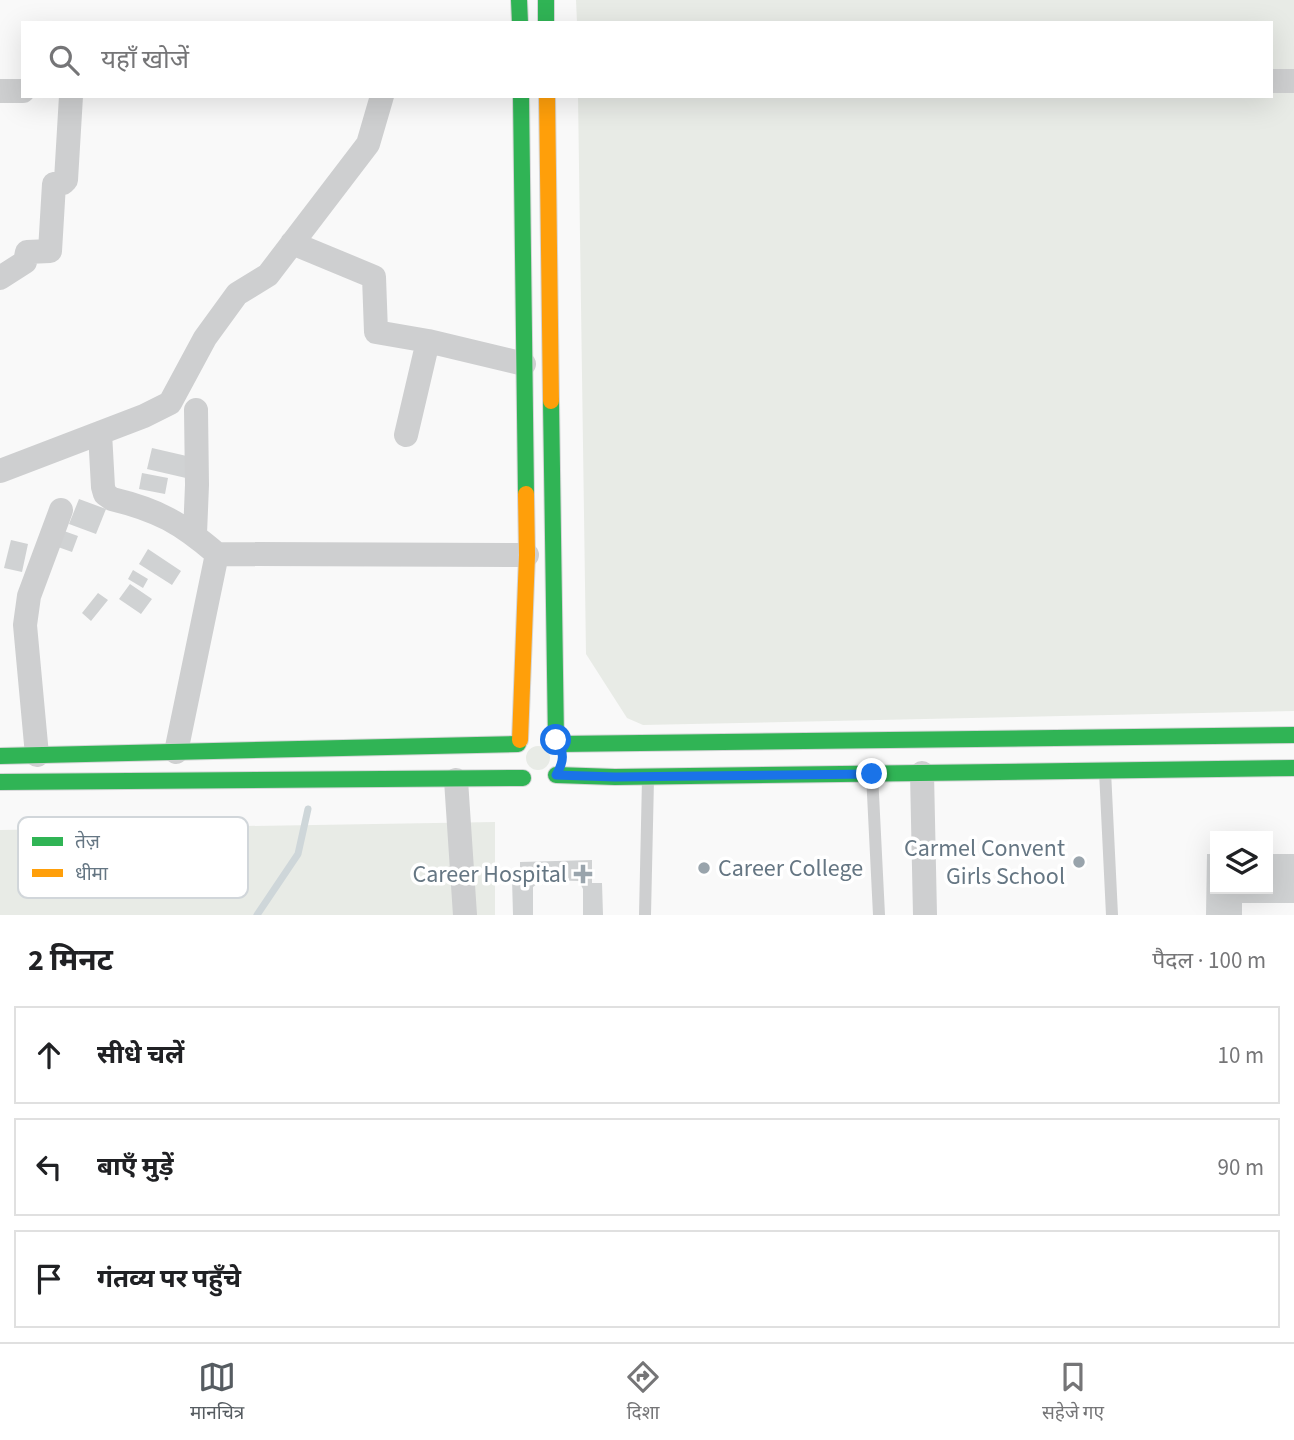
<!DOCTYPE html>
<html lang="hi">
<head>
<meta charset="utf-8">
<style>
  :root { --surface:#fff; --page:#f2f2f2; --text:#202124; --muted:#757577; --line:#e0e0e0; --accent:#565c61 }
  body { margin:0; font-family:"Source Sans 3","Noto Sans Devanagari",sans-serif; background:var(--page); color:var(--text) }
  .controls { position:absolute; right:21px; bottom:21px; display:grid; overflow:hidden; border-radius:0px; box-shadow:0 7px 28px #0002 }
  .controls button { width:63px; height:63px; display:grid; place-items:center; padding:0; border:0; border-bottom:2px solid var(--line); background:var(--surface); color:var(--text); font:35px sans-serif }
  .stop { position:absolute; width:21px; height:21px; margin:-16px; border:5px solid #1a73e8; border-radius:50%; background:#fff }
  .stop.end { background:#1a73e8; border-color:#fff; box-shadow:0 2px 7px #0008 }
  .list { margin:0; padding:0; list-style:none }
  h2 { display:flex; justify-content:space-between; align-items:center; height:91px; margin:0; padding:0 28px; font-size:30px }
  h2 small { font-size:23px; font-weight:400; color:var(--muted) }
  .list li { display:grid; grid-template-columns:46px 1fr auto; gap:21px; align-items:center; box-sizing:border-box; height:98px; margin:0 14px 14px; padding:0 14px; border:2px solid var(--line); border-radius:0px }
  .list b { display:block; font-size:26px; white-space:nowrap }
  .list em { font-size:23px; font-style:normal; color:var(--muted) }
  .icon { flex:none; width:38px; height:38px; fill:none; stroke:currentColor; stroke-width:2; stroke-linecap:round; stroke-linejoin:round }
  .map { position:relative; flex:none; width:1294px; height:915px; overflow:hidden }
  .search { position:absolute; background:var(--surface); box-shadow:0 7px 28px #0002; left:21px; right:21px; top:21px; height:77px; display:flex; align-items:center; gap:18px; box-sizing:border-box; padding:0 24px; border-radius:0px; color:var(--muted); font-size:26px }
  .sheet { height:427px; background:var(--surface) }
  nav { display:flex; justify-content:space-around; align-items:center; box-sizing:border-box; height:98px; border-top:2px solid var(--line); background:var(--surface); font-size:19px; color:var(--muted) }
  nav a { display:grid; justify-items:center; gap:4px }
  nav .on { color:var(--accent) }
  .map>svg:first-child { display:block }
  .green { fill:#e8ebe6 }
  .lines { fill:none; stroke-linecap:round; stroke-linejoin:round }
  .stream { stroke:#ced6d9; stroke-width:7 }
  .building { fill:#d0d2d3 }
  .fast-casing { stroke:#d5d6d7; stroke-width:18 }
  .slow-casing { stroke:#d5d6d7; stroke-width:18 }
  .lane { stroke:#cecfd0; stroke-width:12 }
  .street { stroke:#cecfd0; stroke-width:24 }
  .fast { stroke:#30b455; stroke-width:16 }
  .slow { stroke:#ff9f0a; stroke-width:16 }
  .route { stroke:#1a73e8; stroke-width:9 }
  .poi-dot { fill:#99a4ac; stroke:#fff; stroke-width:2.5 }
  .labels { text-anchor:middle; dominant-baseline:central; stroke-width:7; stroke-linejoin:round; paint-order:stroke }
  .poi-label { font-size:24px; fill:#657683; stroke:#fff; text-anchor:end }
  .key { fill:#fff; stroke:#d1d6da; stroke-width:2 }
  .key-label { font-size:19px; fill:#657683 }
</style>
</head>
<body>
<div class="map">
<svg width="1294" height="915" viewBox="0 0 1294 915">
  <rect width="100%" height="100%" fill="#f9f9f9"/>
  <path class="green" d="M 576,0 L 1294,0 L 1294,711 L 643,725 L 627,718 L 586,654 L 578,96 L 1271,96 L 1271,23 L 577,23 Z
    M526 758a12 12 0 1 1 24 0a12 12 0 1 1-24 0Z
    M 495,822 L 495,915 L 0,915 L 0,830 Z"/>
  <g class="lines">
    <path class="stream" d="M 257,915 L 298,854 L 308,809"/>
  </g>
  <path class="building" d="M 152,448 L 191,457 L 186,478 L 147,469 Z
    M 142,473 L 168,478 L 165,494 L 139,489 Z
    M 79,499 L 106,509 L 96,534 L 69,524 Z
    M 64,531 L 78,536 L 72,552 L 58,547 Z
    M 11,540 L 28,544 L 22,572 L 4,568 Z
    M 148,549 L 181,571 L 172,585 L 139,564 Z
    M 133,570 L 148,579 L 143,588 L 128,579 Z
    M 130,584 L 152,599 L 141,614 L 119,599 Z
    M 98,593 L 108,600 L 91,621 L 82,613 Z
    M 1207,854 L 1215,854 L 1215,889 L 1268,889 L 1268,854 L 1294,854 L 1294,903 L 1242,903 L 1242,915 L 1206,915 Z
    M 592,860 L 592,883 L 602,883 L 603,915 L 583,915 L 583,889 L 579,881 L 542,880 L 533,887 L 533,915 L 513,915 L 512,879 L 520,879 L 520,862 Z"/>
  <g class="lines">
    <defs>
      <path id="fast" d="M 519,0 L 520,23
        M 546,0 L 546,23
        M 521,96 L 526,494
        M 551,401 L 556,740
        M 559,744 L 1294,735
        M 0,756 L 518,744
        M 556,775 L 615,777 L 1294,768
        M 0,782 L 523,778"/>
      <path id="slow" d="M 547,96 L 551,401
        M 520,740 L 527,555 L 526,494"/>
    </defs>
    <use href="#fast" class="fast-casing"/>
    <use href="#slow" class="slow-casing"/>
    <path class="lane" d="M 1105,771 L 1112,915
      M 872,774 L 879,915
      M 645,915 L 648,779"/>
    <path class="street" d="M 1271,81 L 1294,81
      M 0,91 L 23,91
      M 292,243 L 374,277 L 376,332 L 428,341 L 524,364
      M 0,278 L 25,262 L 27,252 L 50,251 L 54,184 L 63,183 L 66,180 L 71,96
      M 100,433 L 103,487 L 105,494 L 112,499 C 158,510 181,523 217,554
      M 406,435 L 428,341
      M 0,471 L 144,416 L 170,403 L 205,338 L 237,294 L 268,275 L 368,144 L 382,96
      M 195,534 L 197,485 L 196,410
      M 176,752 L 217,554 L 527,555
      M 37,755 L 25,625 L 29,596 L 61,510
      M 922,773 L 925,915
      M 456,780 L 465,915"/>
    <use href="#fast" class="fast"/>
    <use href="#slow" class="slow"/>
  </g>
  <g class="lines">
    <path class="route" d="M 556,740 C 565,752 564,762 556,775 L 615,777 L 872,774"/>
  </g>
  <g class="poi-dot">
    <circle cx="1079" cy="862" r="7"/>
    <circle cx="704" cy="868" r="7"/>
    <path d="M579.5 863.5h7v7h7v7h-7v7h-7v-7h-7v-7h7z"/>
  </g>
  <g class="labels">
    <g class="poi-label">
      <text x="1065" y="848">Carmel Convent<tspan x="1065" dy="28">Girls School</tspan></text>
      <text x="718" y="868" text-anchor="start">Career College</text>
      <text x="567" y="874">Career Hospital</text>
    </g>
  </g>
  <rect x="18" y="817" width="230" height="81" rx="10" class="key"/>
  <rect x="32" y="837" width="31" height="9" fill="#30b455"/>
  <rect x="32" y="869" width="31" height="8" fill="#ff9f0a"/>
  <g class="key-label">
    <text x="75" y="848">तेज़</text>
    <text x="75" y="880">धीमा</text>
  </g>
</svg>
<div class="controls">
<button><svg class="icon" aria-label="layers" viewBox="0 0 24 24"><path d="M12 4l9 5-9 5-9-5zM3 14l9 5 9-5"/></svg></button>
</div>
<div class="stop" style="left:556px;top:740px"></div>
<div class="stop end" style="left:872px;top:774px"></div>
<div class="search"><svg class="icon" aria-label="search" viewBox="0 0 24 24"><circle cx="10" cy="10" r="6"/><path d="M15 15l6 6"/></svg>यहाँ खोजें</div>
</div>
<section class="sheet">
<h2>2 मिनट<small>पैदल · 100 m</small></h2>
<ul class="list">
<li><svg class="icon" aria-label="ahead" viewBox="0 0 24 24"><path d="M12 20V5M6 11l6-6 6 6"/></svg><div><b>सीधे चलें</b></div><em>10 m</em></li>
<li><svg class="icon" aria-label="left" viewBox="0 0 24 24"><path d="M17 20v-9H6M10 6l-5 5 5 5"/></svg><div><b>बाएँ मुड़ें</b></div><em>90 m</em></li>
<li><svg class="icon" aria-label="arrive" viewBox="0 0 24 24"><path d="M6 21V4h12l-3 4 3 4H6"/></svg><div><b>गंतव्य पर पहुँचे</b></div></li>
</ul>
</section>
<nav>
<a class="on"><svg class="icon" aria-label="map" viewBox="0 0 24 24"><path d="M3 6l6-2 6 2 6-2v14l-6 2-6-2-6 2zM9 4v14M15 6v14"/></svg>मानचित्र</a>
<a><svg class="icon" aria-label="directions" viewBox="0 0 24 24"><path d="M12 3l9 9-9 9-9-9zM9 14v-3h6M13 9l2 2-2 2"/></svg>दिशा</a>
<a><svg class="icon" aria-label="saved" viewBox="0 0 24 24"><path d="M7 4h10v16l-5-4-5 4z"/></svg>सहेजे गए</a>
</nav>
</body>
</html>
